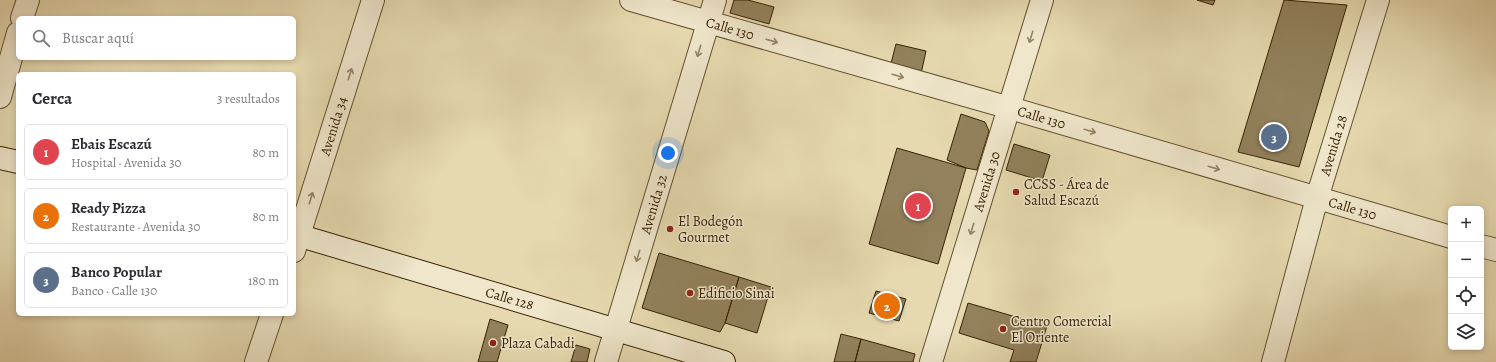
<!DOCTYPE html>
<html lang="es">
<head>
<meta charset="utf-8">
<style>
  :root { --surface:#fff; --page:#f7f7f7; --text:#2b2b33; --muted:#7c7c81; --line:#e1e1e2; --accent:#8f2418 }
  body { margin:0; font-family:Alegreya,serif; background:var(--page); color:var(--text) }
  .controls { position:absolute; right:12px; bottom:12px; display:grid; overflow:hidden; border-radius:6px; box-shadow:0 2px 6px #0003 }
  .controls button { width:36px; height:36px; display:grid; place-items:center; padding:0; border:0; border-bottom:1px solid var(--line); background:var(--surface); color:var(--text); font:20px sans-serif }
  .you { position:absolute; left:668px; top:153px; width:14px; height:14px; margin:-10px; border:3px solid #fff; border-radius:50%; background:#1a73e8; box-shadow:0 0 0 6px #1a73e833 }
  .badge { display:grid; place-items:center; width:26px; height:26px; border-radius:50%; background:var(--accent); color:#fff; font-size:13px; font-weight:700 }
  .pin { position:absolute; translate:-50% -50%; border:2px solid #fff; box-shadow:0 1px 4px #0006 }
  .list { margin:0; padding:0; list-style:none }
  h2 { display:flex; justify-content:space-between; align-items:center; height:52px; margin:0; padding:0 16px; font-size:17px }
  h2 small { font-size:13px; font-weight:400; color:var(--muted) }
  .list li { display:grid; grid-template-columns:26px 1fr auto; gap:12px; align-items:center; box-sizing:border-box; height:56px; margin:0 8px 8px; padding:0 8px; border:1px solid var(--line); border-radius:6px }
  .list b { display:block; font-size:15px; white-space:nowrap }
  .list p { margin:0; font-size:13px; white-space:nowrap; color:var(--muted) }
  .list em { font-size:13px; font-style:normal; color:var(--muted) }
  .icon { flex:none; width:22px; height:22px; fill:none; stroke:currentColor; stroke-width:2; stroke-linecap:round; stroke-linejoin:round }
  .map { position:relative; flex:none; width:1496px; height:362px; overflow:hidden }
  .search { position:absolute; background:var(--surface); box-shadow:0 2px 6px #0003; left:16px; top:16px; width:280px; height:44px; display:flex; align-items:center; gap:10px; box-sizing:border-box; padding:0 14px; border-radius:6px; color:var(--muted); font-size:15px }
  .panel { position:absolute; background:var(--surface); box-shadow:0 2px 6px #0003; left:16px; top:72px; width:280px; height:244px; border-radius:6px }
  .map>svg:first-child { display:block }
  .building { fill:#92815c; stroke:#382203 }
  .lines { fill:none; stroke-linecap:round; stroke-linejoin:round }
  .minor-casing { stroke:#64502e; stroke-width:24 }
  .tertiary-casing { stroke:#64502e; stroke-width:24 }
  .secondary-casing { stroke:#382203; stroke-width:24 }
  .minor { stroke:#efe6cb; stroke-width:22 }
  .tertiary { stroke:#efe6cb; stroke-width:22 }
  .secondary { stroke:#efe6cb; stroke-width:22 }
  .oneway { stroke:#948467 }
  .poi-dot { fill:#8f2418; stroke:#efe6cb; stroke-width:1.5 }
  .labels { text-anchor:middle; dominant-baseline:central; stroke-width:3; stroke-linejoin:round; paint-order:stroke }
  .street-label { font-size:14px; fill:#382203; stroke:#efe6cb }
  .poi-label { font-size:14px; fill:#382203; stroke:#efe6cb; text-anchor:start }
</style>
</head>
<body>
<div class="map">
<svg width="1496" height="362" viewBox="0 0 1496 362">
  <rect width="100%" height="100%" fill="#e6d9af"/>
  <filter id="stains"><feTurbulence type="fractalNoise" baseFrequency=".005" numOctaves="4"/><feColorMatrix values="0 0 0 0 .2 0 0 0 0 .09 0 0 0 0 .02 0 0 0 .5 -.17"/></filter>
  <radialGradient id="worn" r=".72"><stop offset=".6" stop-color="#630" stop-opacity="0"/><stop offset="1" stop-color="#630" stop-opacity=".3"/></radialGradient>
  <path class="building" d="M 734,0 L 748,0 L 774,7 L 769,24 L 730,13 Z
    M 1197,0 L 1215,0 L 1213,5 Z
    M 1284,0 L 1347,5 L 1299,167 L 1238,152 Z
    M 896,44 L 926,51 L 921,74 L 890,67 Z
    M 961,114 L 985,122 L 989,131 L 977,170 L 966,168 L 947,160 Z
    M 1014,144 L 1050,155 L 1042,181 L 1006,170 Z
    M 897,148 L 966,168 L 938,264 L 869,244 Z
    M 659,253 L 739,277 L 725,323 L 720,332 L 642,308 Z
    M 739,277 L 771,287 L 757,333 L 725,323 Z
    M 876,291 L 906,299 L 899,321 L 869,313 Z
    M 968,303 L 1047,326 L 1036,362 L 1010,362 L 1014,350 L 959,333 Z
    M 490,319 L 508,325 L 497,362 L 478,362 Z
    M 841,334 L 861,339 L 855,362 L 834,362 Z
    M 861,339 L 915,354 L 913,362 L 855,362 Z
    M 576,345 L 590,349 L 587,362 L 571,362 Z"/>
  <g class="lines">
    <defs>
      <g id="minor">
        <path id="s1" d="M 631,0 L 1010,108 L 1451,237"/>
        <path d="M 22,18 L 28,0"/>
        <path d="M 0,97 L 18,33"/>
        <path d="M 1481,246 L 1496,250"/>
        <path id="s2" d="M 294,251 L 373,0"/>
        <path d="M 256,362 L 272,314"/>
        <path id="s3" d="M 606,362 L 715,0"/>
        <path id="s4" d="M 1273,362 L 1317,198 L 1378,0"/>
      </g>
      <g id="tertiary">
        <path id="s5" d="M 931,362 L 1042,0"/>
      </g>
      <g id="secondary">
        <path d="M 0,158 L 18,162"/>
        <path id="s6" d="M 294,234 L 724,362"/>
      </g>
    </defs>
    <use href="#minor" class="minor-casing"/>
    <use href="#tertiary" class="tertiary-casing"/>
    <use href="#secondary" class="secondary-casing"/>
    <use href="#minor" class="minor"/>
    <use href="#tertiary" class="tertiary"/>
    <use href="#secondary" class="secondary"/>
  </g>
  <defs><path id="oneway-shaft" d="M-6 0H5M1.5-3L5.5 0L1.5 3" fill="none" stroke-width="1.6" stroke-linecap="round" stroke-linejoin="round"/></defs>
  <g class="oneway">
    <use href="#oneway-shaft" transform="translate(1031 37) rotate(107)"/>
    <use href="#oneway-shaft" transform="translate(772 41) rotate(16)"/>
    <use href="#oneway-shaft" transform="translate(699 51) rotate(107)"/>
    <use href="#oneway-shaft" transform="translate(350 74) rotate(-73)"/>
    <use href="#oneway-shaft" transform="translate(898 76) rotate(16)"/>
    <use href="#oneway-shaft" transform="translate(1090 131) rotate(16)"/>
    <use href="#oneway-shaft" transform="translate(1214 168) rotate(16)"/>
    <use href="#oneway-shaft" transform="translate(311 198) rotate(-73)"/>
    <use href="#oneway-shaft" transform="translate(972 229) rotate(107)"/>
    <use href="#oneway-shaft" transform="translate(638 256) rotate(107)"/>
  </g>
  <g class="poi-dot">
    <circle cx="1016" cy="192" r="4"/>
    <circle cx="670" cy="229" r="4"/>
    <circle cx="690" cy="293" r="4"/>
    <circle cx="1003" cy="329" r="4"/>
    <circle cx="493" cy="343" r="4"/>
  </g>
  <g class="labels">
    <g class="street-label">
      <text stroke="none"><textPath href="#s1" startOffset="103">Calle 130</textPath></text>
      <text stroke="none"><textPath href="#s1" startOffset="427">Calle 130</textPath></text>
      <text stroke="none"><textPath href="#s2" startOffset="131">Avenida 34</textPath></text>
      <text stroke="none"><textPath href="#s4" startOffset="225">Avenida 28</textPath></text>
      <text stroke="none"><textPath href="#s5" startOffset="189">Avenida 30</textPath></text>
      <text stroke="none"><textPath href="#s3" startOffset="165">Avenida 32</textPath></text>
      <text stroke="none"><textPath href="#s1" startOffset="751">Calle 130</textPath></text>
      <text stroke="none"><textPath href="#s6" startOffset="225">Calle 128</textPath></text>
    </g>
    <g class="poi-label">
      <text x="1024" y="184">CCSS - Área de<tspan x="1024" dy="16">Salud Escazú</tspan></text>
      <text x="678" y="221">El Bodegón<tspan x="678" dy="16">Gourmet</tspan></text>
      <text x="698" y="293">Edificio Sinai</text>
      <text x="1011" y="321">Centro Comercial<tspan x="1011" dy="16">El Oriente</tspan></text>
      <text x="501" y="343">Plaza Cabadi</text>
    </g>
  </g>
  <rect width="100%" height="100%" filter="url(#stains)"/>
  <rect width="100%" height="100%" fill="url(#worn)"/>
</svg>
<div class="controls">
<button>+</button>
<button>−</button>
<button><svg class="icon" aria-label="locate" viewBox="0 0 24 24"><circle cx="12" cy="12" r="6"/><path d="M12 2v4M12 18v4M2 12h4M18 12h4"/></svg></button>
<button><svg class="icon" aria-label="layers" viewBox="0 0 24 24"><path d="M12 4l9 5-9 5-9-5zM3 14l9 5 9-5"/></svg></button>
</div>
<div class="you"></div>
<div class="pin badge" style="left:918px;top:206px;background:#e0444e">1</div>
<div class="pin badge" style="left:887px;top:306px;background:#e8710a">2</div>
<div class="pin badge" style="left:1274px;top:137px;background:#5c6f8a">3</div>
<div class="search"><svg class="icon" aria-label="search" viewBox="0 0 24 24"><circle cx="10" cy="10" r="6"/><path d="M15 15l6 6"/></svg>Buscar aquí</div>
<section class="panel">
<h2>Cerca<small>3 resultados</small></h2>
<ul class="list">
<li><span class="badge" style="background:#e0444e">1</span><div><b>Ebais Escazú</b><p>Hospital · Avenida 30</p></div><em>80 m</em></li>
<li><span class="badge" style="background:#e8710a">2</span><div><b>Ready Pizza</b><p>Restaurante · Avenida 30</p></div><em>80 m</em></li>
<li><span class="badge" style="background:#5c6f8a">3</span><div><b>Banco Popular</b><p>Banco · Calle 130</p></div><em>180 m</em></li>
</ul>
</section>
</div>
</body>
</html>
